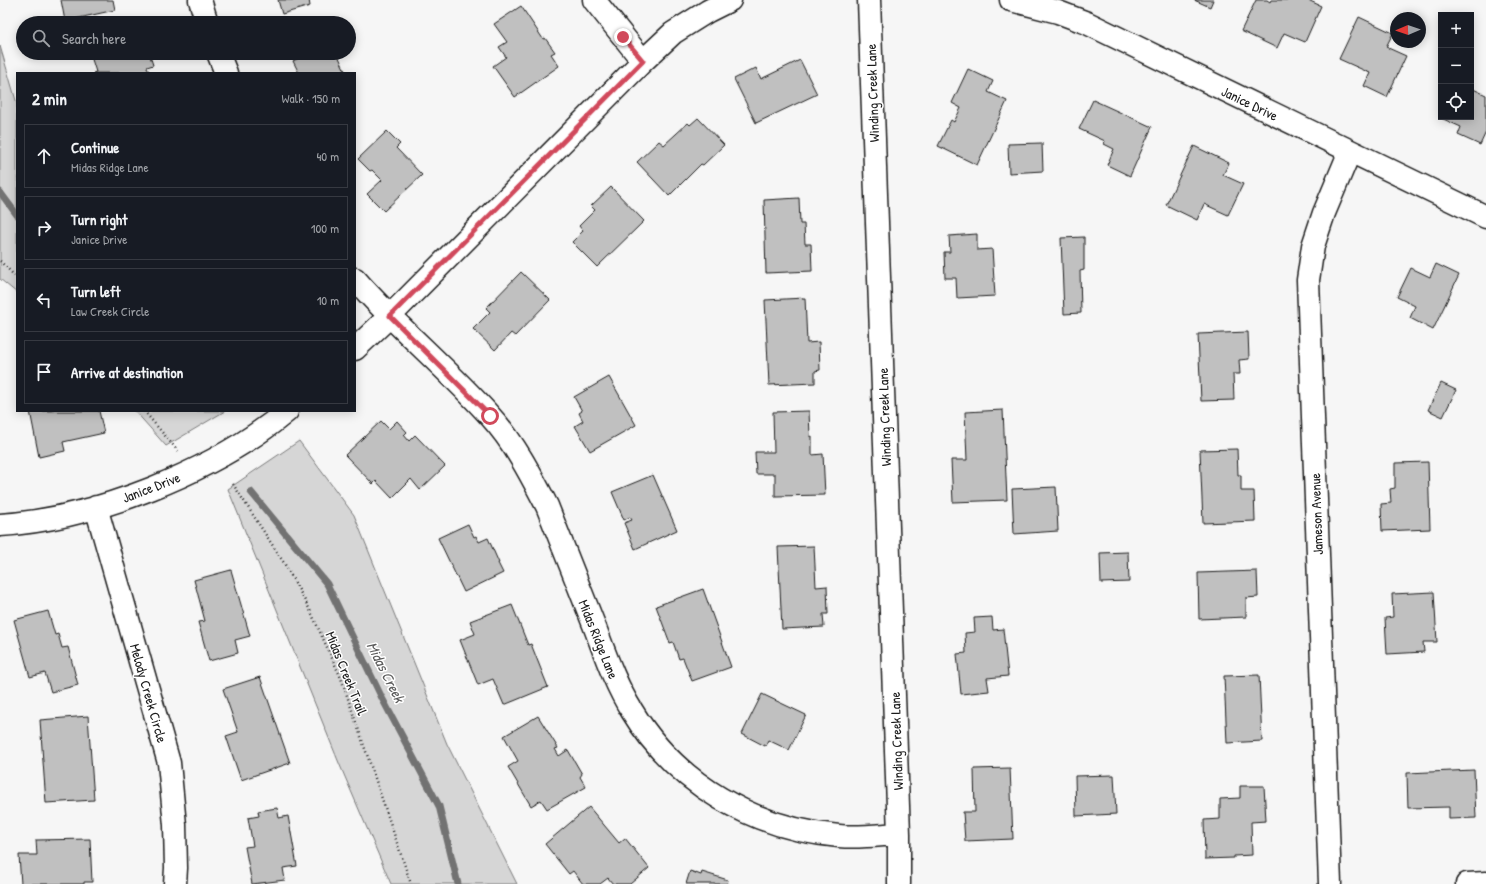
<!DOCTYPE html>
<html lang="en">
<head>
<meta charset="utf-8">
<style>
  :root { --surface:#171b24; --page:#20242c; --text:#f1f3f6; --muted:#9ea1a6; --line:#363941 }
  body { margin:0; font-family:"Patrick Hand",sans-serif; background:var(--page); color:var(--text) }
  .controls { position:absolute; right:12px; top:12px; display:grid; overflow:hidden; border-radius:0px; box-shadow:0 2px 10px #0003 }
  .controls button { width:36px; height:36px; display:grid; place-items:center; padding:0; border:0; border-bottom:1px solid var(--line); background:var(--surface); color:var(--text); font:20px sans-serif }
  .compass { position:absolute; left:1390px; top:12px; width:36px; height:36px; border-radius:50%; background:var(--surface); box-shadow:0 2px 10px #0003; rotate:268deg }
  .stop { position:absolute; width:12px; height:12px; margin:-9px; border:3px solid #d1495b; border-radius:50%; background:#fff }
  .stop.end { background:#d1495b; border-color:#fff; box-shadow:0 1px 4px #0008 }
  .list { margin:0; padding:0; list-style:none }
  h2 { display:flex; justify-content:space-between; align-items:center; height:52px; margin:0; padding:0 16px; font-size:17px }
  h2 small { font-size:13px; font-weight:400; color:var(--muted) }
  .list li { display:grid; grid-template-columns:26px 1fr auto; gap:12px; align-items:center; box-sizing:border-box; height:64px; margin:0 8px 8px; padding:0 8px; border:1px solid var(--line); border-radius:0px }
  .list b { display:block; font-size:15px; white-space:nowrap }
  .list p { margin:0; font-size:13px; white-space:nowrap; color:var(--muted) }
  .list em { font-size:13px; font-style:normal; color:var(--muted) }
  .icon { flex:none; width:22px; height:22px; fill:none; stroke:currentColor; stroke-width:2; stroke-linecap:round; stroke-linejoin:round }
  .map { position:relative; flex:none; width:1486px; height:884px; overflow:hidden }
  .search { position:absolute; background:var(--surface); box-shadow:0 2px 10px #0003; left:16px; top:16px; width:340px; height:44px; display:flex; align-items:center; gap:10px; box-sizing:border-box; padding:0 14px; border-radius:22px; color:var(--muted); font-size:15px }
  .panel { position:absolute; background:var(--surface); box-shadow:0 2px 10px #0003; left:16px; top:72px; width:340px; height:340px; border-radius:0px }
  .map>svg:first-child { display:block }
  .green { fill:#d6d6d6; stroke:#797979 }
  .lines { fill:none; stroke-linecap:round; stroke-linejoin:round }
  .stream { stroke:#727272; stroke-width:7 }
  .building { fill:#c0c0c0; stroke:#1c1c1c }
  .street-casing { stroke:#1c1c1c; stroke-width:25 }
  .path { stroke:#1c1c1c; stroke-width:2.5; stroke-dasharray:1 3; stroke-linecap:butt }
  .street { stroke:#fff; stroke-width:22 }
  .route { stroke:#d1495b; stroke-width:5 }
  .labels { text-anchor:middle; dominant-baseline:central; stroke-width:3; stroke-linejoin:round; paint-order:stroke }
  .street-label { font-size:14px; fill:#1c1c1c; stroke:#fff }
  .water-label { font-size:15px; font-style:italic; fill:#5d5d5d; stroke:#fff }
</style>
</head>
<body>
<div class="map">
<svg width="1486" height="884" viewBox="0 0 1486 884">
  <rect width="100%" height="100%" fill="#f6f6f6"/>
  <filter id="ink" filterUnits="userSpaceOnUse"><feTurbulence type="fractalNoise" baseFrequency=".025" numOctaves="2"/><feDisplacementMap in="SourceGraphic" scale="8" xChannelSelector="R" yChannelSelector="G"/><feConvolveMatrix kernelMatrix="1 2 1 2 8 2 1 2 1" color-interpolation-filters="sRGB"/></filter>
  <g filter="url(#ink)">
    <path class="green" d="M 0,46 L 17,104 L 17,293 L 0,279 Z
      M 135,411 L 225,411 L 166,446 Z
      M 299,441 L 354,515 L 447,744 L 517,884 L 391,884 L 339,763 L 228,489 Z"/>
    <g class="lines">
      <path class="stream" d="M 0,192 L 17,215
        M 251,492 L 327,584 L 382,698 L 439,806 L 458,884"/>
    </g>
    <path class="building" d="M 61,0 L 113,0 L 115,10 L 65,21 Z
      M 278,0 L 309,0 L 310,6 L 282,14 Z
      M 1194,0 L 1213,0 L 1210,7 Z
      M 1256,0 L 1267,0 L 1270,2 L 1271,0 L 1308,0 L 1321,6 L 1305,42 L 1284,33 L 1277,48 L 1241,31 Z
      M 521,6 L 543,39 L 545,38 L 555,52 L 551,54 L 559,66 L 515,97 L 493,66 L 506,57 L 499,47 L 507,42 L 494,24 Z
      M 1359,17 L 1393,33 L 1386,47 L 1406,56 L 1387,97 L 1364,86 L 1370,73 L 1339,59 Z
      M 90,53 L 149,53 L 153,65 L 147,67 L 149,73 L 93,73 L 96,72 Z
      M 309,53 L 337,53 L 346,73 L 299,73 L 293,61 Z
      M 800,60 L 817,94 L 756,123 L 734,79 L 756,68 L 761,79 Z
      M 968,69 L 993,81 L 988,92 L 1007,101 L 977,165 L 938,146 L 951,120 L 954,122 L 961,108 L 952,103 Z
      M 1471,88 L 1486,95 L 1486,132 L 1480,145 L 1458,135 L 1461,127 L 1441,118 L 1471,117 Z
      M 1093,100 L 1152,127 L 1130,176 L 1107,165 L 1114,149 L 1104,144 L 1105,141 L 1079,129 Z
      M 698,118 L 724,145 L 703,165 L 701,164 L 669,196 L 637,162 L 659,141 L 664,145 L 688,123 L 690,125 Z
      M 387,131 L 400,144 L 396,148 L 422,175 L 384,211 L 367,194 L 382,180 L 372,170 L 370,171 L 358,159 Z
      M 1042,143 L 1043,171 L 1009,173 L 1008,144 Z
      M 1194,146 L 1229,163 L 1223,175 L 1243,184 L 1228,215 L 1204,204 L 1197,220 L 1166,205 Z
      M 611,187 L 644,221 L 597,267 L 572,242 L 583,231 L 579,226 L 595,210 L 591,206 Z
      M 799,198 L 800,224 L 804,224 L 805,244 L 811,244 L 812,271 L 766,273 L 764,200 Z
      M 977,234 L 977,250 L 992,249 L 995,296 L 957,298 L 956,278 L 945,278 L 944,252 L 950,252 L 949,236 Z
      M 1084,237 L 1084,270 L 1080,271 L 1081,313 L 1064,314 L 1061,238 Z
      M 1436,264 L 1459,275 L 1433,330 L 1410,318 L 1415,306 L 1397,297 L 1411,268 L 1430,277 Z
      M 521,272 L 550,300 L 515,336 L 511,333 L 495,350 L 473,329 L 490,312 L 486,308 Z
      M 805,298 L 807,343 L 819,342 L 820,370 L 815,371 L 815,383 L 769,385 L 765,300 Z
      M 1248,332 L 1249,359 L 1239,360 L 1240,374 L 1233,374 L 1234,400 L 1201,401 L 1198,334 Z
      M 609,377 L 636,425 L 590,451 L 575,426 L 583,421 L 579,413 L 582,411 L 574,397 Z
      M 1441,383 L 1456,390 L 1443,417 L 1428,410 Z
      M 1003,410 L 1007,500 L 953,502 L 951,460 L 967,460 L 965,412 Z
      M 30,411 L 99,411 L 104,433 L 63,442 L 65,451 L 39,457 Z
      M 809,411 L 810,437 L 812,436 L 812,455 L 823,454 L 825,495 L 775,496 L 775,474 L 756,474 L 755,452 L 774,452 L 773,412 Z
      M 381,421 L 389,429 L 397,421 L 407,432 L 404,435 L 409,441 L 415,435 L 445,466 L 420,490 L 411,479 L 392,498 L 376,481 L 373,484 L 345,455 Z
      M 1237,449 L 1238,475 L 1241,475 L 1241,491 L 1254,491 L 1255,521 L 1203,523 L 1200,450 Z
      M 1428,462 L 1430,529 L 1382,531 L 1381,504 L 1391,503 L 1390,489 L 1395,488 L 1395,463 Z
      M 653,475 L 677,530 L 635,549 L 624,523 L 632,520 L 630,517 L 624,520 L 612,492 Z
      M 1056,487 L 1058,531 L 1014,534 L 1012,489 Z
      M 468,524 L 474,537 L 476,536 L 479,542 L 488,538 L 499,563 L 498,563 L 503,573 L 464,592 L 438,538 Z
      M 814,546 L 816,587 L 827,586 L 828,614 L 823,614 L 824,627 L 782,629 L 778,547 Z
      M 1128,552 L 1129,582 L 1101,583 L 1100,553 Z
      M 231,570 L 250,636 L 235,640 L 238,653 L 209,661 L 198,622 L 205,621 L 194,580 Z
      M 1257,571 L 1258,597 L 1246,598 L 1246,617 L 1199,619 L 1198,573 Z
      M 703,589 L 731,667 L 692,681 L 683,658 L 679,659 L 673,642 L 670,643 L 656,606 Z
      M 1434,592 L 1437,642 L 1423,642 L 1424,652 L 1387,654 L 1385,618 L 1393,617 L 1392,594 Z
      M 512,605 L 528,645 L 531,644 L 548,687 L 504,705 L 493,679 L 478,685 L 460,640 L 475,634 L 470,621 Z
      M 48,611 L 55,635 L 58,634 L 62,648 L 68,647 L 78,685 L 51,692 L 45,673 L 30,677 L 14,620 Z
      M 992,617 L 993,630 L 1003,629 L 1008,676 L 987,678 L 989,691 L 961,694 L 957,654 L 966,653 L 965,633 L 975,632 L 974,618 Z
      M 1259,675 L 1262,741 L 1227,743 L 1224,676 Z
      M 260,677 L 290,763 L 241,780 L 226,736 L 238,732 L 223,689 Z
      M 762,694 L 806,715 L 789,750 L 768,740 L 765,746 L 742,734 Z
      M 88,716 L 94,800 L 46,803 L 40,720 Z
      M 538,716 L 558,748 L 555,749 L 559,756 L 568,750 L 582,774 L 580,777 L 586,787 L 547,809 L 541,800 L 531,806 L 508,767 L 518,761 L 504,736 Z
      M 1010,768 L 1013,839 L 965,841 L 963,812 L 975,812 L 974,769 Z
      M 1474,770 L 1476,818 L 1449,819 L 1449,807 L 1408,808 L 1407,773 Z
      M 1114,775 L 1116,814 L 1076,816 L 1075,776 Z
      M 1240,786 L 1264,786 L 1266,821 L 1251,822 L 1252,855 L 1234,856 L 1234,858 L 1205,859 L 1204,820 L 1220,819 L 1220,799 L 1240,798 Z
      M 589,807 L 619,843 L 625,838 L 649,868 L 630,884 L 613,884 L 608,878 L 600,884 L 583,884 L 573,871 L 569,874 L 545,844 Z
      M 277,808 L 279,818 L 288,816 L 297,866 L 283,868 L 285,880 L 252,884 L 245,847 L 253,846 L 248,818 L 259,816 L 258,811 Z
      M 90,839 L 92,882 L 84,882 L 84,884 L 21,884 L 19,855 L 37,855 L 36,840 Z
      M 690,871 L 701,875 L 702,872 L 728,880 L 727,884 L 729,884 L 686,884 Z"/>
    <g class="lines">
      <defs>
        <path id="street" d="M 200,0 L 207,23
          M 594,0 L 643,61
          M 869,0 L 899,834 L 899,884
          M 1011,0 L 1058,12 L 1087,23 L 1486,217
          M 218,53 L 226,73
          M 355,279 C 397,327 447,368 490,416 C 514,442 531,475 547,506 C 563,546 578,585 594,625 C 605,654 615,684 632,711 C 676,784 754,829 839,836 C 859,838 880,835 899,834
          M 355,349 L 390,316 L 643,61 L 673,33 L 708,11 L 730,0
          M 96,507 L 169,763 L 175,825 L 176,868 L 175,884
          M 0,525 C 94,519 214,472 287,411
          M 1330,884 L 1308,280 L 1313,246 L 1324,213 L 1350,151
          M 1467,884 L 1486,883"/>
      </defs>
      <use href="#street" class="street-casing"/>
      <path class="path" d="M 0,261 L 17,278
        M 144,411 L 178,451
        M 233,484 L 284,563 L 310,610 L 341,678 L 411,884"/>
      <use href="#street" class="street"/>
    </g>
  </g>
  <g class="lines" filter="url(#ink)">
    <path class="route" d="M 490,416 L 390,316 L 643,61 L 623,37"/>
  </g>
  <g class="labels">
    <g class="street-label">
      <text transform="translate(872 93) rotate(-92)">Winding Creek Lane</text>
      <text transform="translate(1250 103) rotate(26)">Janice Drive</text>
      <text transform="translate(884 417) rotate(-92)">Winding Creek Lane</text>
      <text transform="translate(151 487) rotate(-21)">Janice Drive</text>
      <text transform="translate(1316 514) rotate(-92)">Jameson Avenue</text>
      <text transform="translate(599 639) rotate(68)">Midas Ridge Lane</text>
      <text transform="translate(347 673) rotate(68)">Midas Creek Trail</text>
      <text transform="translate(149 693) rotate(74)">Melody Creek Circle</text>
      <text transform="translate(896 741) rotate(-92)">Winding Creek Lane</text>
    </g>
    <g class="water-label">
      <text transform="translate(386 672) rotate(63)">Midas Creek</text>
    </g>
  </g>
</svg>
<div class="controls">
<button>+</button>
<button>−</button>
<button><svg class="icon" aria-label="locate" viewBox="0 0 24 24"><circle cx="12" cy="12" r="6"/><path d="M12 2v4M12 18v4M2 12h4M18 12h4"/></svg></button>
</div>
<svg class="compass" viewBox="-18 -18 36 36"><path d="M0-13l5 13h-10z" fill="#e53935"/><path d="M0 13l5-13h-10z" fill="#9ea1a6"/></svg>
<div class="stop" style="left:490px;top:416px"></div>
<div class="stop end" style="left:623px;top:37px"></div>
<div class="search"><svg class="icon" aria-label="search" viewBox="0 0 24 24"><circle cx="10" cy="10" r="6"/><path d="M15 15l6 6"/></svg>Search here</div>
<section class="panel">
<h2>2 min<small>Walk · 150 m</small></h2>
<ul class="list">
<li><svg class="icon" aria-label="ahead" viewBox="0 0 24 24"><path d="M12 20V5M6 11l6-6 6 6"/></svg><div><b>Continue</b><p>Midas Ridge Lane</p></div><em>40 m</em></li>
<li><svg class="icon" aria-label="right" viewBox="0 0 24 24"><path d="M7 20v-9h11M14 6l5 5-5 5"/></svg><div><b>Turn right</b><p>Janice Drive</p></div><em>100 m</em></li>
<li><svg class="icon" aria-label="left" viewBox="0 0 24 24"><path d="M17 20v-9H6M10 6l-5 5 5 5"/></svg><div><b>Turn left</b><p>Law Creek Circle</p></div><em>10 m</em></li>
<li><svg class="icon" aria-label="arrive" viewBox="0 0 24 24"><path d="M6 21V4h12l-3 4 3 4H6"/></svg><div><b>Arrive at destination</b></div></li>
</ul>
</section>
</div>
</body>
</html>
